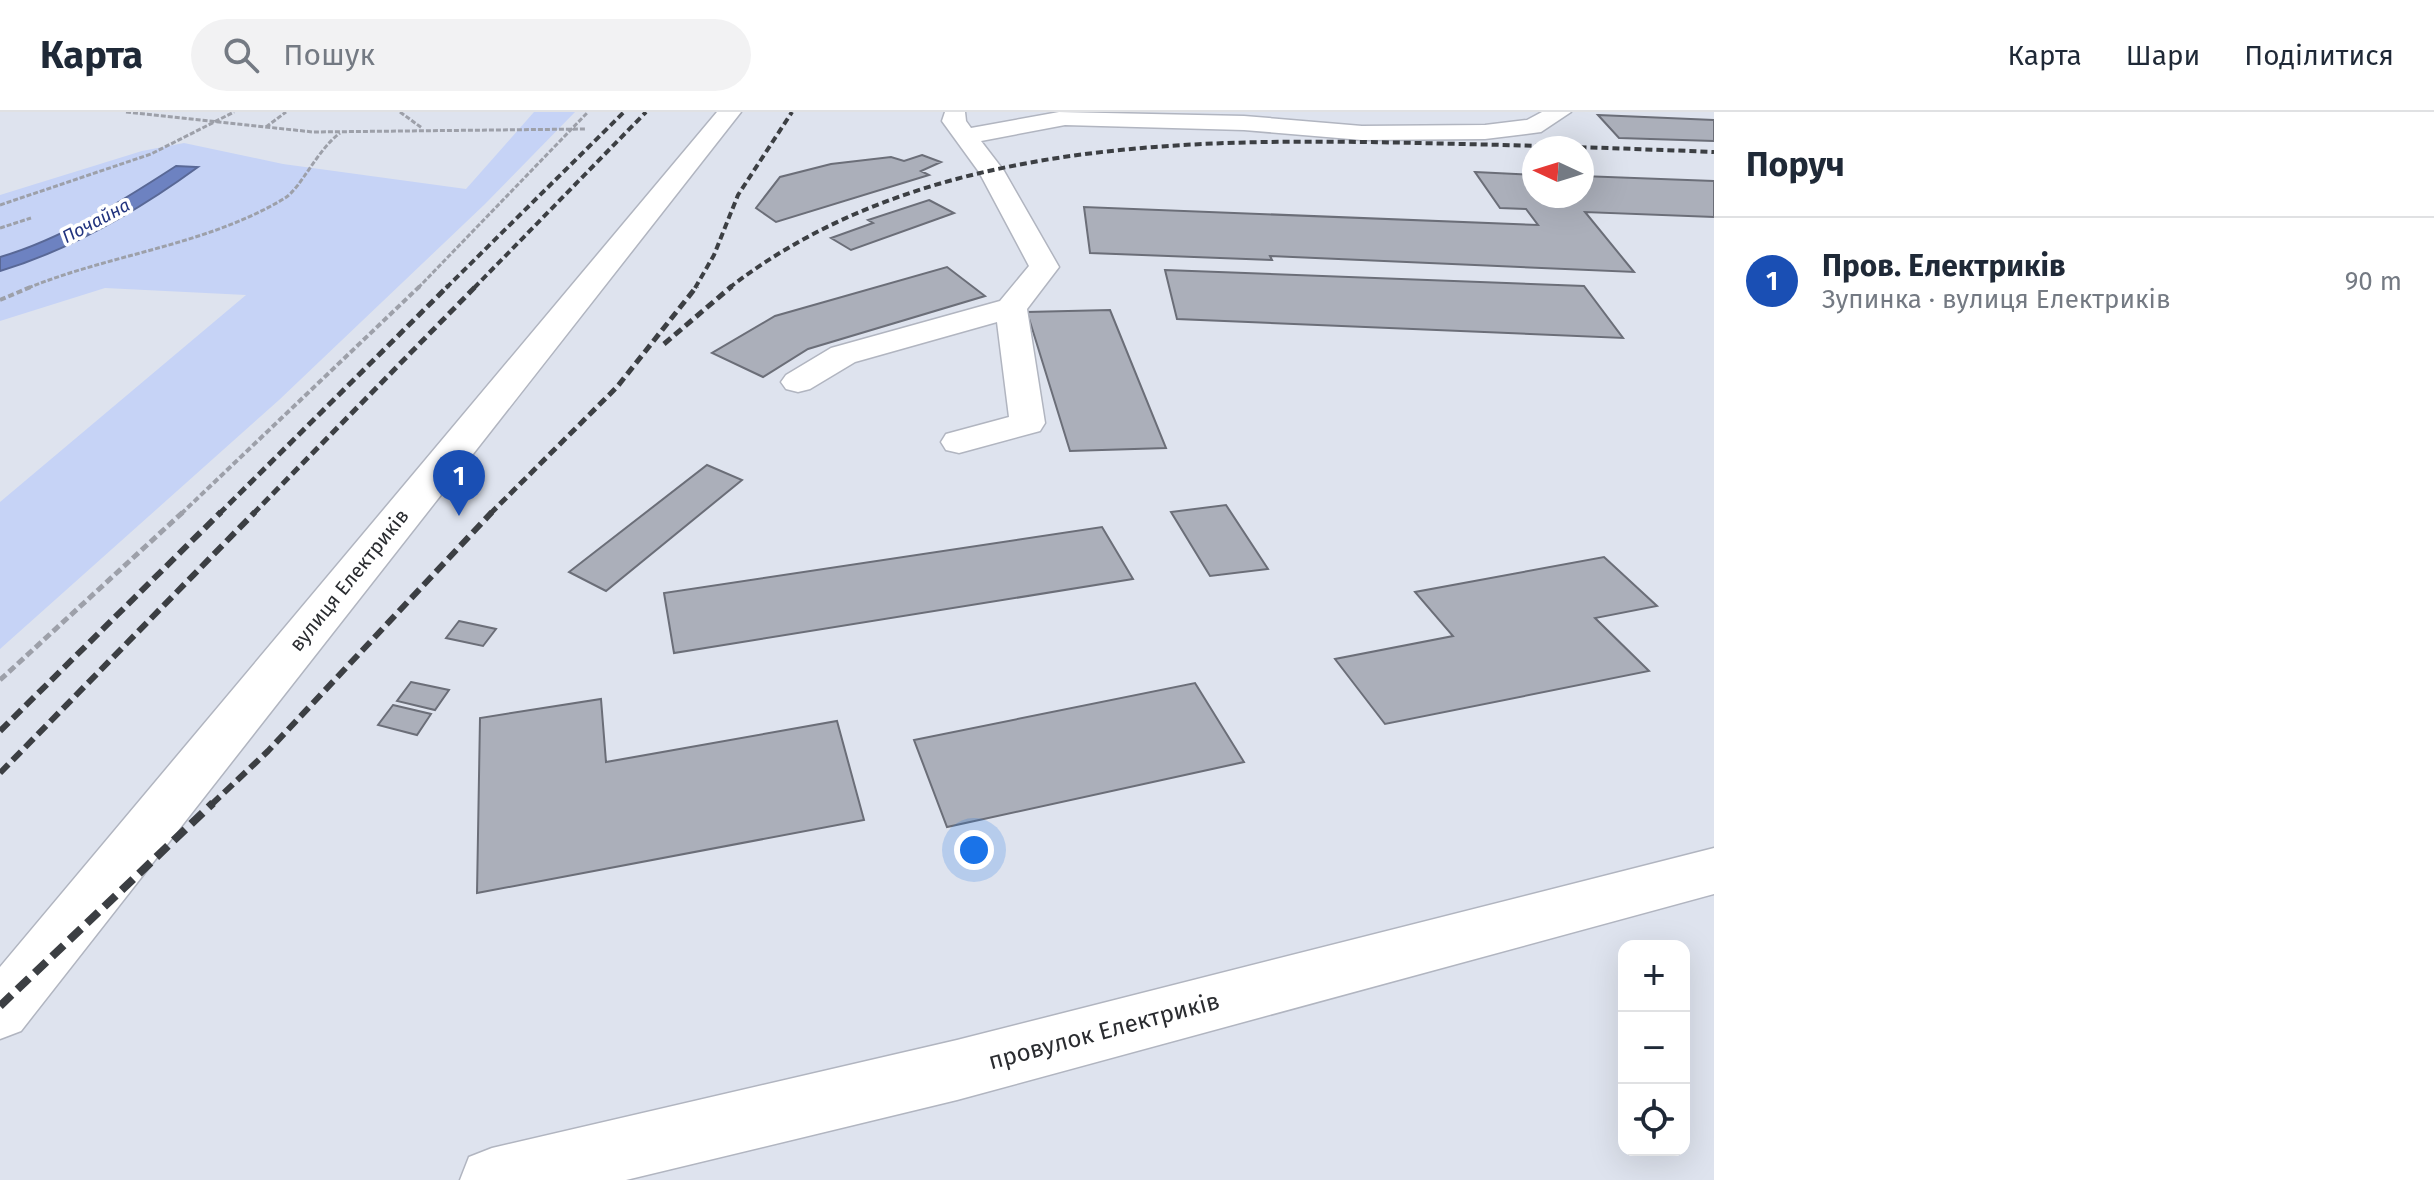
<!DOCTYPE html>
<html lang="uk">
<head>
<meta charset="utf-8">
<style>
  :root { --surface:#fff; --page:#f2f2f3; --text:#1f2937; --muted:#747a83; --line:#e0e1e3; --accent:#3047b8 }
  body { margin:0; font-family:"Fira Sans",sans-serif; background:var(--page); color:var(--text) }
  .controls { position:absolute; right:24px; bottom:24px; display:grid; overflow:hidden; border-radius:16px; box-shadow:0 8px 32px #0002 }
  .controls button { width:72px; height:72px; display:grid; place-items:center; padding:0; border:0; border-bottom:2px solid var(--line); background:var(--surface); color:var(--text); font:40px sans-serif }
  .compass { position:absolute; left:1522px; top:24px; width:72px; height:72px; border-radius:50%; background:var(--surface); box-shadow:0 8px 32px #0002; rotate:274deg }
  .you { position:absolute; left:974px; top:738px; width:28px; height:28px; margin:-20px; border:6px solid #fff; border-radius:50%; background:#1a73e8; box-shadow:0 0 0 12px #1a73e833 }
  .badge { display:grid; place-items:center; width:52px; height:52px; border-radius:50%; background:var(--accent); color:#fff; font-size:26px; font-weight:700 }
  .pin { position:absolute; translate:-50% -66px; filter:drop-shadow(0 2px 4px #0008) }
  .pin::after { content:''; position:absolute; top:42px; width:28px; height:24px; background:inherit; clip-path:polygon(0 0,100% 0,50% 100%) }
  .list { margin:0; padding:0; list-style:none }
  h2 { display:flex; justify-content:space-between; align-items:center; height:104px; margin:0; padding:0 32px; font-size:34px }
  h2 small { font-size:26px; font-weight:400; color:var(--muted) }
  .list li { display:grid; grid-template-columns:52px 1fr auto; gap:24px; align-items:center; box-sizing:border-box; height:128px; padding:0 32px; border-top:2px solid var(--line) }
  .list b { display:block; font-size:30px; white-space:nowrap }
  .list p { margin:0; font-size:26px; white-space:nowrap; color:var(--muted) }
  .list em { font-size:26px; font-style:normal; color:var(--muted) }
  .icon { flex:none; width:44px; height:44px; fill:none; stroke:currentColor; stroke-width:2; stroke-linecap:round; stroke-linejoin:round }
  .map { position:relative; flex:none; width:1714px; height:1068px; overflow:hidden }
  header { display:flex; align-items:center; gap:48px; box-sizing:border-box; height:112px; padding:0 40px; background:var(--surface); border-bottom:2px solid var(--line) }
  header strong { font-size:38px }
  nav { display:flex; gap:44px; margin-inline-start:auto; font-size:28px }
  .search { width:560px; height:72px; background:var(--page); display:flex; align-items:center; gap:20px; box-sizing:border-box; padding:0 28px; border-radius:44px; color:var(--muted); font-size:30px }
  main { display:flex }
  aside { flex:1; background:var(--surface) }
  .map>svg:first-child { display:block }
  .green { fill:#c6d3f6 }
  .water { fill:#6d82c1; stroke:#596896; stroke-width:2 }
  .building { fill:#abafba; stroke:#6b6e78; stroke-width:2 }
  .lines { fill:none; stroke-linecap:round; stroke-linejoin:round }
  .minor-casing { stroke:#b1b5c0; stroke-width:3 }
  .path-far2 { stroke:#9da0a9; stroke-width:3; stroke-dasharray:5 2; stroke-linecap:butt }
  .path-far1 { stroke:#9da0a9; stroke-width:4; stroke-dasharray:6 3; stroke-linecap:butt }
  .path { stroke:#9da0a9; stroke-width:5; stroke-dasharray:8 4; stroke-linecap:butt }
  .minor { fill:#fff; fill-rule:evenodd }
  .rail-far3 { stroke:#3c3f43; stroke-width:4; stroke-dasharray:7 4; stroke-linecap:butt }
  .rail-far2 { stroke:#3c3f43; stroke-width:5; stroke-dasharray:9 5; stroke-linecap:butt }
  .rail-far1 { stroke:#3c3f43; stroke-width:6; stroke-dasharray:12 6; stroke-linecap:butt }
  .rail { stroke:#3c3f43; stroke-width:8; stroke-dasharray:16 8; stroke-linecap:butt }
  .labels { text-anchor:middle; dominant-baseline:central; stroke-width:7; stroke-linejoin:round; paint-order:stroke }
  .far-water-label { font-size:18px; font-style:italic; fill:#21337e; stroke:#fff }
  .street-label { font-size:20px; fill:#2a2c30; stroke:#fff }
  .near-street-label { font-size:24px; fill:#2a2c30; stroke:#fff }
</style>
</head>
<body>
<header>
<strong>Карта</strong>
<div class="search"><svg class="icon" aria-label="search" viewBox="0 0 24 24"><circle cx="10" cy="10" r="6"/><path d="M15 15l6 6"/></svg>Пошук</div>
<nav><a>Карта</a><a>Шари</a><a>Поділитися</a></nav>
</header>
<main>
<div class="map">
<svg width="1714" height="1068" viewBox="0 0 1714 1068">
  <rect width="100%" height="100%" fill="#dee3ee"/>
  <path class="green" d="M 534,0 L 575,0 L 485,92 L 279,288 L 0,537 L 0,390 L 246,183 L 105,176 L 0,209 L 0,83 L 142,39 L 184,31 L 283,52 L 466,77 Z"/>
  <path class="water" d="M 176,54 L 198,55 C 139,98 70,138 0,159 L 0,145 C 62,127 122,89 176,54 Z"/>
  <path class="building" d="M 1598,3 L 1714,8 L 1714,29 L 1619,26 Z
    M 922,43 L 941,50 L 921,59 L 929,63 L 776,110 L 756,96 L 780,65 L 831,52 L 891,45 L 904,49 Z
    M 1475,60 L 1534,63 L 1534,84 L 1582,84 L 1582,64 L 1714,69 L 1714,105 L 1585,100 L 1634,160 L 1270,144 L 1272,148 L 1090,141 L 1084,95 L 1538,113 L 1526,97 L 1500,96 Z
    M 929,88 L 954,101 L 851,138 L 831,126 L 873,111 L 868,108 Z
    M 947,155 L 985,184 L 808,237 L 763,265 L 712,241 L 775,204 Z
    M 1165,158 L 1584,174 L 1623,226 L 1177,207 Z
    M 1110,198 L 1166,336 L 1070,339 L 1027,200 Z
    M 707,353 L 742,368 L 606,479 L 569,460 Z
    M 1226,393 L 1268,457 L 1210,464 L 1171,400 Z
    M 1102,415 L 1133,467 L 674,541 L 664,481 Z
    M 1604,445 L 1657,494 L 1595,506 L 1649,559 L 1385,612 L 1335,547 L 1453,524 L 1415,480 Z
    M 459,509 L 496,517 L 483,534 L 446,526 Z
    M 411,570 L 449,578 L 435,598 L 397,589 Z
    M 1195,571 L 1244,650 L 947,715 L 914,628 Z
    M 601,587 L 606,650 L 837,609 L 864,708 L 477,781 L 480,606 Z
    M 393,593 L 431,602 L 417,623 L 378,613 Z"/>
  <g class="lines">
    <defs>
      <path id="minor" d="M 717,0 L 741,0 L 21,919 L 0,927 L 0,855 Z
        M 945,0 L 965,0 L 966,9 L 971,16 L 1059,0 L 1244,4 L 1362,14 L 1485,13 L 1527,8 L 1542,0 L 1571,0 L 1541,20 L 1485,27 L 1362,28 L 1244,18 L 1065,13 L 981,29 L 1004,59 L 1059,155 L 1027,197 L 1045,311 L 1040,319 L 959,341 L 946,338 L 941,330 L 946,322 L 1009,305 L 997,210 L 855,250 L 810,277 L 798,280 L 786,277 L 781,270 L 786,263 L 831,236 L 1000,189 L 1029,154 L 979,60 L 942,9 Z
        M 1714,736 L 1714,782 L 957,988 L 626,1068 L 460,1068 L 469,1045 L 492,1036 L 957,928 Z"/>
    </defs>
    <use href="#minor" class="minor-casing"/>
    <path class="path-far2" d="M 126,0 L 313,20 L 585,17
      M 400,0 L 422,16
      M 266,15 L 286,0
      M 0,93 L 151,42 L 234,0
      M 0,116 L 31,106
      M 28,176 C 111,142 208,133 285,86 C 301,76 317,38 340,21
      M 418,176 L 588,0"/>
    <path class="path-far1" d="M 0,188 L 33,174
      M 181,402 L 420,174"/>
    <path class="path" d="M 0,568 L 183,400"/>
    <use href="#minor" class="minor"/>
    <path class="rail-far3" d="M 446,176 L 624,0
      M 474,176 L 646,0
      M 695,176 L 714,143 L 738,83 L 792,0
      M 729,176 C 921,27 1187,26 1418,31 C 1517,33 1615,36 1714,40"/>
    <path class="rail-far2" d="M 664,232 L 732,174
      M 219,402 L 448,174
      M 253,402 L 476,174
      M 490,402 L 617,275 L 697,174"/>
    <path class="rail-far1" d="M 0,619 L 221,400
      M 0,661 L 255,400
      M 211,693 L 268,639 L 492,400"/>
    <path class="rail" d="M 0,894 L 213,691"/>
  </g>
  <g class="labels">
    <g class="far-water-label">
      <text transform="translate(96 109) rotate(-28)">Почайна</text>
    </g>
    <g class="street-label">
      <text transform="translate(349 468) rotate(-51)">вулиця Електриків</text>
    </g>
    <g class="near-street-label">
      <text transform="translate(1104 919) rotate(-15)">провулок Електриків</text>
    </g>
  </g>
</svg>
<div class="controls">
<button>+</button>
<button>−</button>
<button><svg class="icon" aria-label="locate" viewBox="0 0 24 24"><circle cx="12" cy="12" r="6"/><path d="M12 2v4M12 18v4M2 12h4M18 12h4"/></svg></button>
</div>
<svg class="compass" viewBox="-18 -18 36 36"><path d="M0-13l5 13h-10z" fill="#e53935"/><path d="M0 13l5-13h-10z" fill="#747a83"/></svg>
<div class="you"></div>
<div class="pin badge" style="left:459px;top:404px;background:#1a4fb4">1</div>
</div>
<aside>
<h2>Поруч<small></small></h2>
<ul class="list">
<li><span class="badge" style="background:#1a4fb4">1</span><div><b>Пров. Електриків</b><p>Зупинка · вулиця Електриків</p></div><em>90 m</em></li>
</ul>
</aside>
</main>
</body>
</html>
